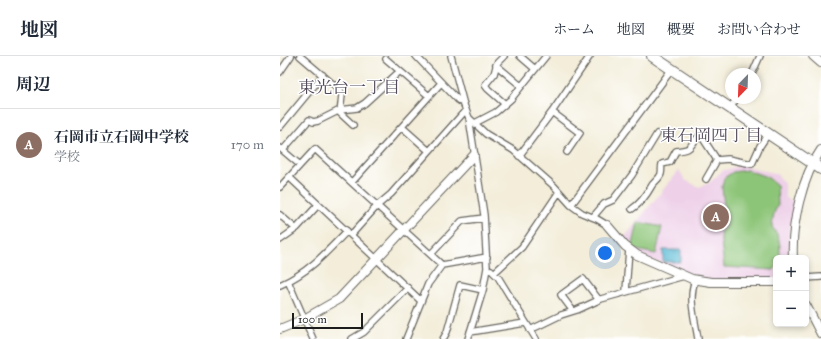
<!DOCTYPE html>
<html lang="ja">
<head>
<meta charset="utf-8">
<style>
  :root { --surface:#fff; --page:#f2f2f3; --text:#1f2937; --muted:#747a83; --line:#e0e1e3; --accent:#d93025 }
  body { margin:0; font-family:"IM FELL Great Primer","Noto Serif JP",serif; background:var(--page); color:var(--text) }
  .controls { position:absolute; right:12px; bottom:12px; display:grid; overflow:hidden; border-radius:6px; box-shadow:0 2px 6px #0003 }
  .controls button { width:36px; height:36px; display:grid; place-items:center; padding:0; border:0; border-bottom:1px solid var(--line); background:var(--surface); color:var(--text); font:20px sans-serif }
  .compass { position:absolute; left:445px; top:12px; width:36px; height:36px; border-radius:50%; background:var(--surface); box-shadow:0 2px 6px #0003; rotate:203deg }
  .scale { position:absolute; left:12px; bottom:10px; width:71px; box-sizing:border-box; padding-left:4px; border:2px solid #1c1c1c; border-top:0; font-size:11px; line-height:14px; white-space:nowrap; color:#1c1c1c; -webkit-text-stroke:3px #fff; paint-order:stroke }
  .you { position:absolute; left:325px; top:197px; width:14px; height:14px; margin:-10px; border:3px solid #fff; border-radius:50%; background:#1a73e8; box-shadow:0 0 0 6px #1a73e833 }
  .badge { display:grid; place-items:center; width:26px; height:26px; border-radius:50%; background:var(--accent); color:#fff; font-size:13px; font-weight:700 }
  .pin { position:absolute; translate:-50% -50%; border:2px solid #fff; box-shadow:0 1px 4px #0006 }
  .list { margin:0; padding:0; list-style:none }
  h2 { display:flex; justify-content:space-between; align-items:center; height:52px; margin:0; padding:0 16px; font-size:17px }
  h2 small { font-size:13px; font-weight:400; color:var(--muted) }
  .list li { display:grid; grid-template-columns:26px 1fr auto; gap:12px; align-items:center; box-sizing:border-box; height:72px; padding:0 16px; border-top:1px solid var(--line) }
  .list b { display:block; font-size:15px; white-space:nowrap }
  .list p { margin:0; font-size:13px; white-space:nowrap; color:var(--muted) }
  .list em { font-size:13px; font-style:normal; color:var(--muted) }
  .map { position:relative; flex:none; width:541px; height:283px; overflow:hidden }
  header { display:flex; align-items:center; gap:24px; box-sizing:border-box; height:56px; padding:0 20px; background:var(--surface); border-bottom:1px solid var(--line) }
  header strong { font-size:19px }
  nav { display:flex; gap:22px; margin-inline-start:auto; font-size:14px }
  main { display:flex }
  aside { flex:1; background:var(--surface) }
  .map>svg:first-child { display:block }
  .built { fill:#eed0e8 }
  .pitch { fill:#8dc578; stroke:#54704a }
  .water { fill:url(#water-waves); stroke:#3a6b78 }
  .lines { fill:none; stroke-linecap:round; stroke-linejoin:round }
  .street-casing { stroke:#67655e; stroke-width:8 }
  .secondary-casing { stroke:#67655e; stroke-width:10 }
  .highway-casing { stroke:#67655e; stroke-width:12 }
  .street { stroke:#fff; stroke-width:5.5 }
  .secondary { stroke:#fff; stroke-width:8 }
  .highway { stroke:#fff; stroke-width:10 }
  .labels { text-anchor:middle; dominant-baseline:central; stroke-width:3; stroke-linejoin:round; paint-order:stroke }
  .neighbourhood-label { font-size:17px; fill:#534a59; stroke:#fff }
</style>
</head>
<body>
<header>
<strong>地図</strong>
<nav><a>ホーム</a><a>地図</a><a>概要</a><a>お問い合わせ</a></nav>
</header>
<main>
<aside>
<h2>周辺<small></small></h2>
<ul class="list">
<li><span class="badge" style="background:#8d6e63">A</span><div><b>石岡市立石岡中学校</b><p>学校</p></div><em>170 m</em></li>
</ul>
</aside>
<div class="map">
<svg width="541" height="283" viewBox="0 0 541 283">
  <defs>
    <pattern id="water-waves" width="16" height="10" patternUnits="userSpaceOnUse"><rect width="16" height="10" fill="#57bad5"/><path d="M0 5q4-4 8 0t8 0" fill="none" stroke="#4b9fb6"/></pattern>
  </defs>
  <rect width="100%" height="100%" fill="#fff"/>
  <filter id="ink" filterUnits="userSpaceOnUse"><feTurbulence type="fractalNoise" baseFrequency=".025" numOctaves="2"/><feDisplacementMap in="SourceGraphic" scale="8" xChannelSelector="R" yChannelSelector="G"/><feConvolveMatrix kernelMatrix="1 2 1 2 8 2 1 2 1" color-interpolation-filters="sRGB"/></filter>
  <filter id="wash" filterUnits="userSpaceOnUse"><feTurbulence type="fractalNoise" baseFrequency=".012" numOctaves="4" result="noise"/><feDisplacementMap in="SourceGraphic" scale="16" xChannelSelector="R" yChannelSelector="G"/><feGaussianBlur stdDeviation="0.9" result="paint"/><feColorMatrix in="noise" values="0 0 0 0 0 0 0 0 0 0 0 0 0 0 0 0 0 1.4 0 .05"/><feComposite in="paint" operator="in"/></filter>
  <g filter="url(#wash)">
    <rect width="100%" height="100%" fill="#f3edd9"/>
    <path class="built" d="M 462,109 L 497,118 L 505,129 L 505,142 L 516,146 L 509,176 L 510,202 L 496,202 L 496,223 L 427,224 L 365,202 L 343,183 L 399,114 L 405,124 L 419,131 L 429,127 L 442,115 Z"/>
    <path class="pitch" d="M 467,114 L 487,121 L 497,129 L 498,149 L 494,157 L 492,171 C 501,181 500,190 500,202 L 496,202 L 496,211 L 494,214 L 444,211 L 440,176 L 446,170 L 442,131 L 444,122 L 453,116 Z
      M 358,166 L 382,171 L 376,198 L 352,193 Z"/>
    <path class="water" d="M 383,194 L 401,194 L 401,206 L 383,206 Z"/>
  </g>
  <g filter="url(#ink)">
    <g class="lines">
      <defs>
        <path id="street" d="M 20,0 L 60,34 L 62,39 L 60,57 L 73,69
          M 136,0 L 178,44 L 184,48
          M 171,0 L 184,49 L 189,62 L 204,159 L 207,212 L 203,234 L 188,283
          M 224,0 L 217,7 L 214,18 L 205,29 L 208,33 L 225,48
          M 240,0 L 255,13
          M 106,3 L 149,40
          M 216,9 L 241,30
          M 0,16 L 11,0
          M 472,18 L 480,0
          M 450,52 L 457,42
          M 272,56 L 300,77 L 287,96
          M 189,62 L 206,78 L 233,94 L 274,130 L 291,149 L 302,157 L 317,163 L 327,169
          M 195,67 L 216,56 L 231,43 L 266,0
          M 0,71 L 43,19
          M 122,71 L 149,95
          M 0,92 L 20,109
          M 3,94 L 29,64 L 33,66 L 38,65 L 60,54 L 77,52 L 85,47 L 120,15
          M 239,100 L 272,56 L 310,0
          M 437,104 L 448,103 L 472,108 L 480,90 L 488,78
          M 9,121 L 141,245
          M 426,123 L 437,104
          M 72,126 L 161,27
          M 0,131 L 35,93 L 162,209
          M 291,149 L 392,13
          M 352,153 C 361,147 366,140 371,131 C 373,126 379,124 381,118 C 382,114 381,111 382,108 L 390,106 L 396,95 C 413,93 408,92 418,81 L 422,81 L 437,104
          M 0,159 L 15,172
          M 313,161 L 324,148 L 333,144 L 352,119 L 377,78
          M 71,179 L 98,149 L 111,138 L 186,54
          M 0,184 L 17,172 L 38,149
          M 151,198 L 182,165 L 204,162
          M 211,214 L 218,221 L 256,283
          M 214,217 L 242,191 L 279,136
          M 526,222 L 541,221
          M 415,224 C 408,243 415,263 418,283
          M 8,225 L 33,283
          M 0,229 C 28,217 46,197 67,175
          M 346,235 L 349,193
          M 293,255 L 281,239 L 303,223 L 319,244
          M 250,274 L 281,259 L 297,254 L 321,243 L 404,220
          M 190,276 L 245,267
          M 72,283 L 84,276 L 128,232
          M 126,283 L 148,228 L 162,209 L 207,201
          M 163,283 L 167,276 L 180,229 L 203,234"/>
        <path id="secondary" d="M 533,0 L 541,7
          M 327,169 L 345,190 L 357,199 L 412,223 L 431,226 L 496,226
          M 513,202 C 511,169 522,121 541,94
          M 526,249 L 541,278
          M 0,273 L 24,263 L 59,243 L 194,99"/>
        <path id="highway" d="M 372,0 L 541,113"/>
      </defs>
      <use href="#street" class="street-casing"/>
      <use href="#secondary" class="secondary-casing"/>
      <use href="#highway" class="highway-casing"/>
      <use href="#street" class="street"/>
      <use href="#secondary" class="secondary"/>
      <use href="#highway" class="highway"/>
    </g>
  </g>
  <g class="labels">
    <g class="neighbourhood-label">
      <text x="69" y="31">東光台一丁目</text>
      <text x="431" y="79">東石岡四丁目</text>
    </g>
  </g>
</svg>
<div class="controls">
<button>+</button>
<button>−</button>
</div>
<svg class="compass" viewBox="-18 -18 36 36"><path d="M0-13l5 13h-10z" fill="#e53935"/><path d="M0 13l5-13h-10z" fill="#747a83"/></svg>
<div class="scale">100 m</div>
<div class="you"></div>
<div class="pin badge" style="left:436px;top:161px;background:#8d6e63">A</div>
</div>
</main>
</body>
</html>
